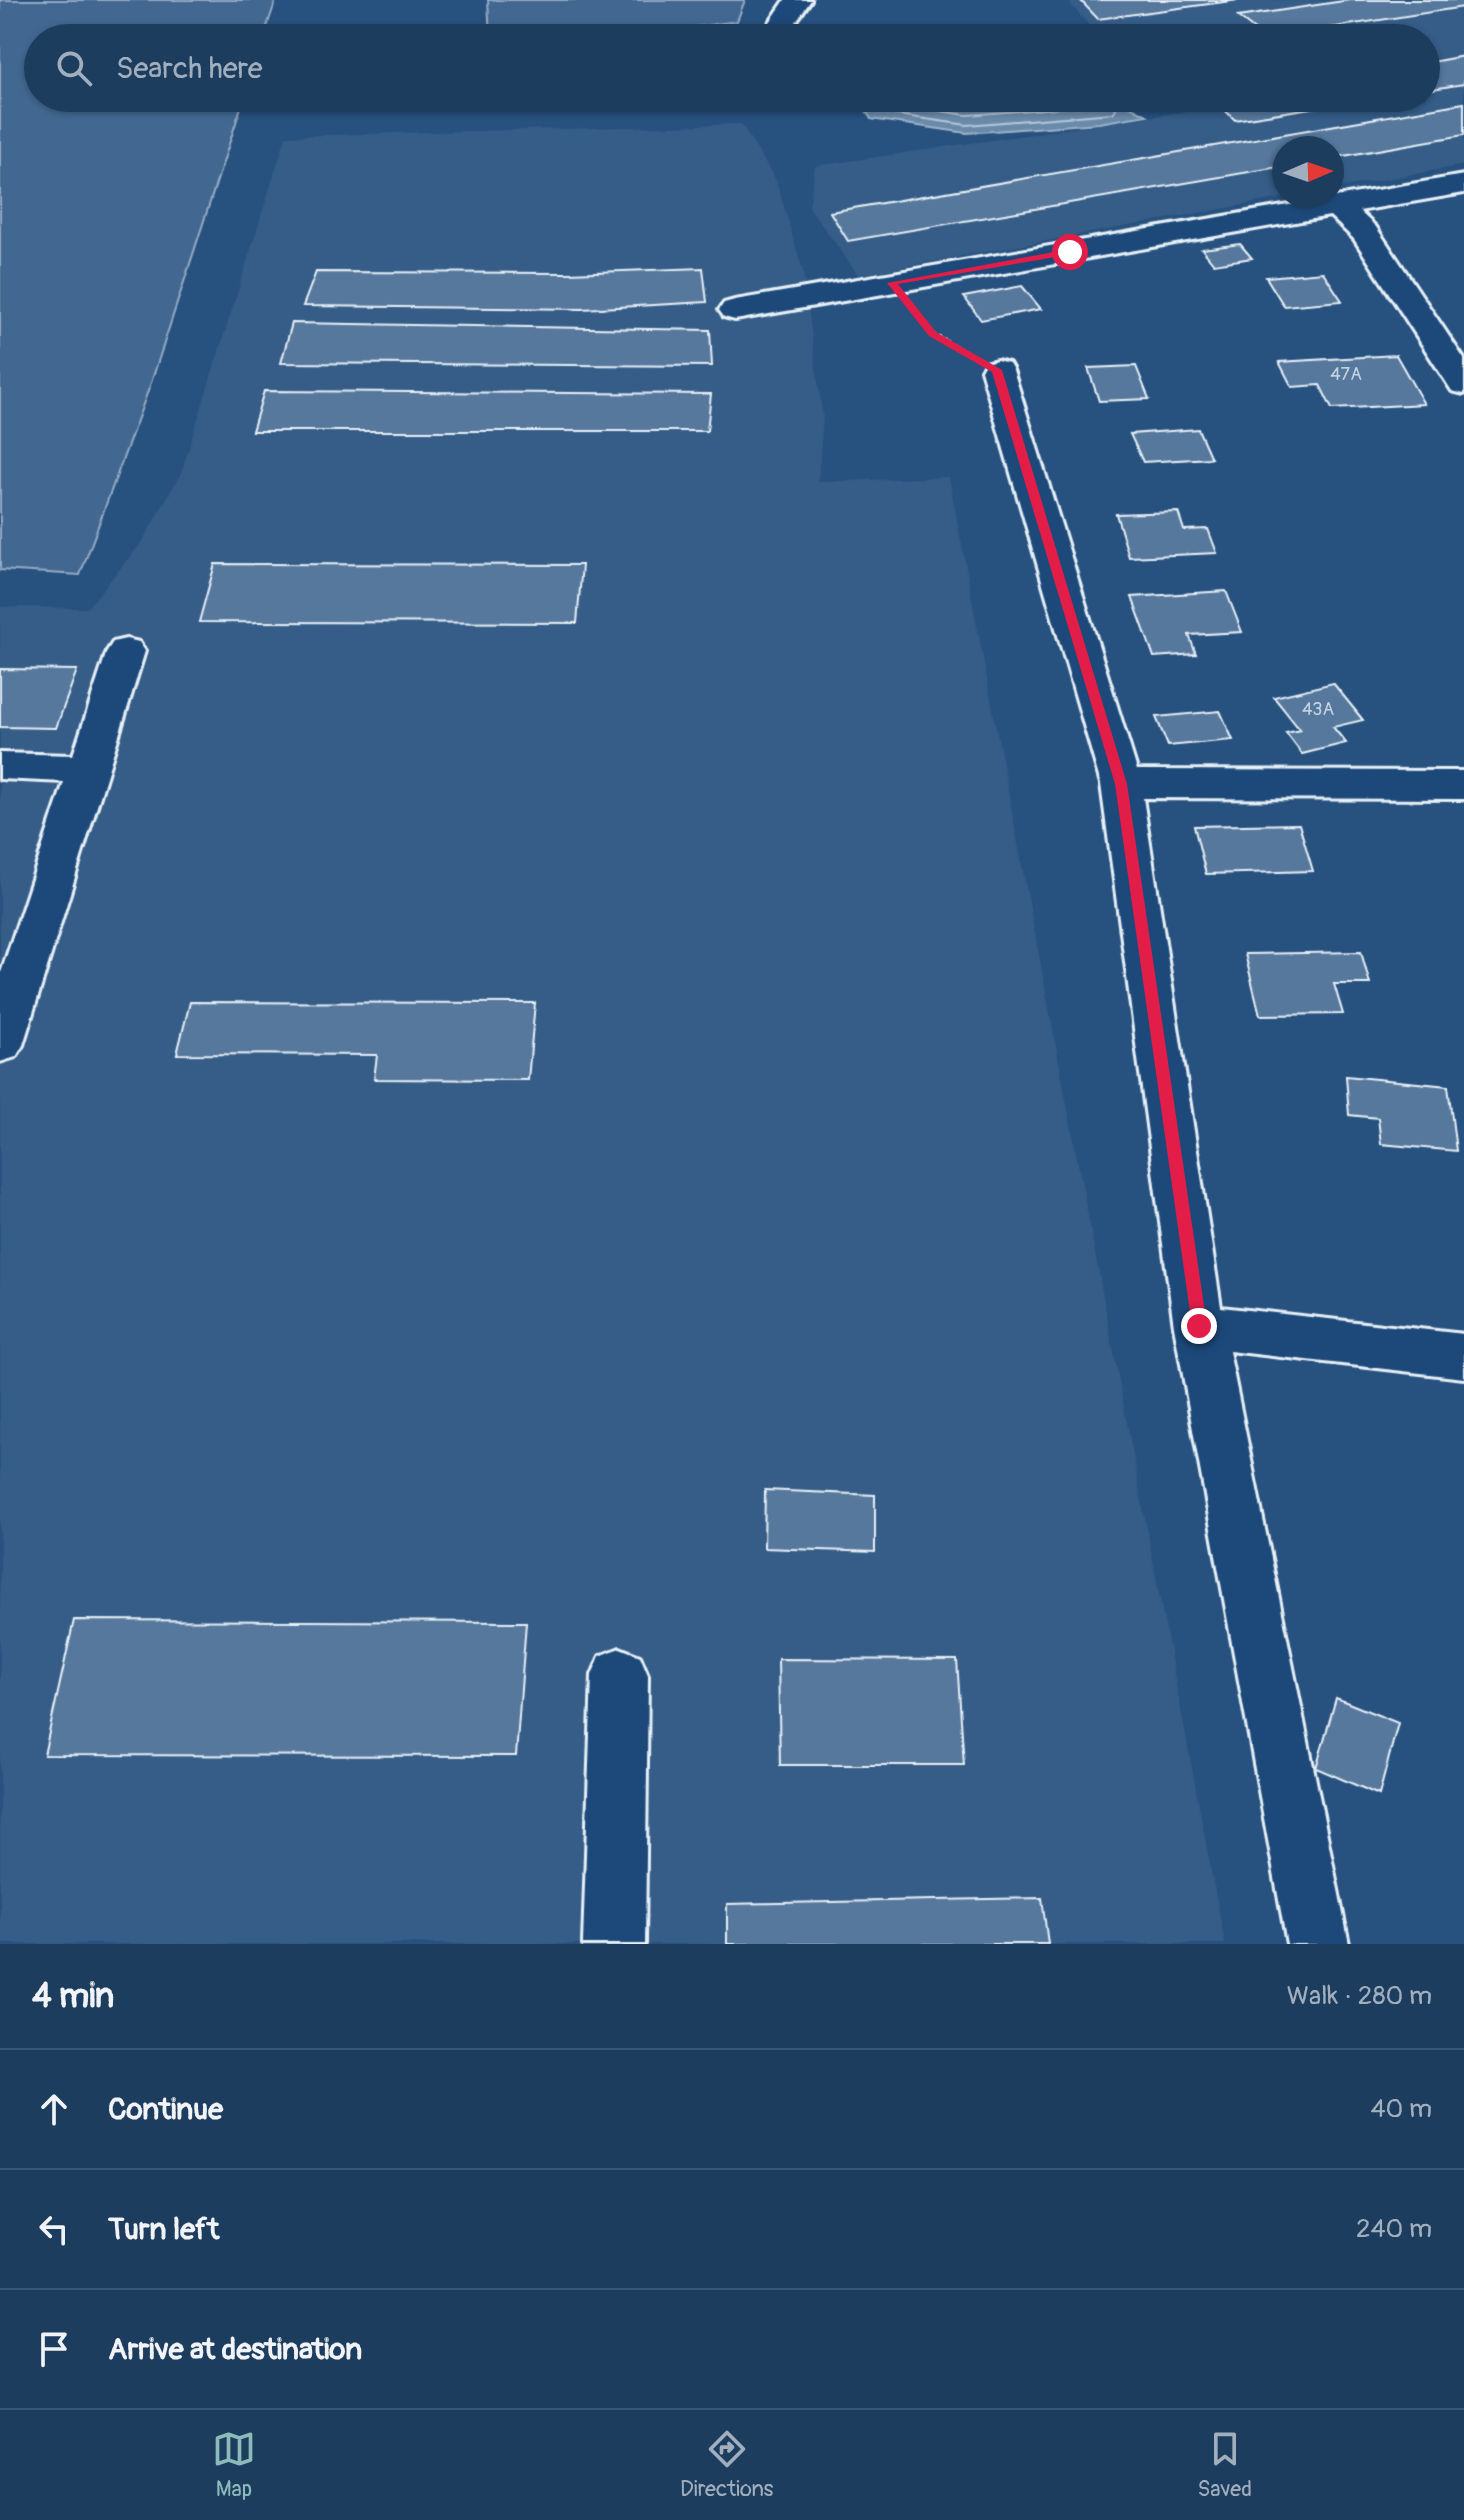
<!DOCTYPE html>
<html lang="en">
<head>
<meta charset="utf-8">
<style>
  :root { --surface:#1d3d5f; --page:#2a4868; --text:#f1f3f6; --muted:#a0aebd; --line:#3b5674; --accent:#8bbbb9 }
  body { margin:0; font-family:Pangolin,sans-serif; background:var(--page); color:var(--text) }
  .compass { position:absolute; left:1272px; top:136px; width:72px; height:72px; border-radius:50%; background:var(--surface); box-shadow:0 2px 6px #0004; rotate:88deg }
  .stop { position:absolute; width:24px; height:24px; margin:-18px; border:6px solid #e11d48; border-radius:50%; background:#fff }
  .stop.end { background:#e11d48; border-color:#fff; box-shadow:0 2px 8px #0008 }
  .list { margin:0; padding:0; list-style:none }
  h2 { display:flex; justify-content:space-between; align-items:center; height:104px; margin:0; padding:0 32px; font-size:34px }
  h2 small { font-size:26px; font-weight:400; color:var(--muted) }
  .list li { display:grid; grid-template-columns:52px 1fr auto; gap:24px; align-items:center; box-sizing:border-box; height:120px; padding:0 32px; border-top:2px solid var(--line) }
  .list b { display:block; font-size:30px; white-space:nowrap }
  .list em { font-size:26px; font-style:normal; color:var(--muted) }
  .icon { flex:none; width:44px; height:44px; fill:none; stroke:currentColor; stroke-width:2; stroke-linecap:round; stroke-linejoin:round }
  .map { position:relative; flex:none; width:1464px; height:1944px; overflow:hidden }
  .search { position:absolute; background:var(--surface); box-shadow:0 2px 6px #0004; left:24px; right:24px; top:24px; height:88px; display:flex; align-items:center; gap:20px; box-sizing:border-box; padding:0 28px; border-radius:44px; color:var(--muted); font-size:30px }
  .sheet { height:464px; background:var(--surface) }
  nav { display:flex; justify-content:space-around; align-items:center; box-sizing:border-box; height:112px; border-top:2px solid var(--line); background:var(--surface); font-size:22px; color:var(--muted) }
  nav a { display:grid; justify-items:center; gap:4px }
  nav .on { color:var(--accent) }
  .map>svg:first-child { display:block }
  .built { fill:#355d88 }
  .green { fill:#436891; stroke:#96acc4; stroke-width:2 }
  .water { fill:#6b8aaa; stroke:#9db3c9; stroke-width:2 }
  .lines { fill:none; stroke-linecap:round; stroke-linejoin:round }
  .shore { stroke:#b6c8d9; stroke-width:2 }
  .building { fill:#57789d; stroke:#e8f1f8; stroke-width:2 }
  .minor-casing { stroke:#e8f1f8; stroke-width:6 }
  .path-far1 { stroke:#e8f1f8; stroke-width:3; stroke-dasharray:4 4; stroke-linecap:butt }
  .path { stroke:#e8f1f8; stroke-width:4; stroke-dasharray:5 5; stroke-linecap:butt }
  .minor { fill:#1f4a7a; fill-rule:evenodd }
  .route { fill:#e11d48 }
  .labels { text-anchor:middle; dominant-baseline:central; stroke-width:8; stroke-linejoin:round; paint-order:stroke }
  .number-label { font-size:18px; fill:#c4d3e1 }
</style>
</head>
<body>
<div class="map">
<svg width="1464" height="1944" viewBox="0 0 1464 1944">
  <rect width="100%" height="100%" fill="#27517f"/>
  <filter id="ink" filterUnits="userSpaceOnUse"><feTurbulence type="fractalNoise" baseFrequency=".0125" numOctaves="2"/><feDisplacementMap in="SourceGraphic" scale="16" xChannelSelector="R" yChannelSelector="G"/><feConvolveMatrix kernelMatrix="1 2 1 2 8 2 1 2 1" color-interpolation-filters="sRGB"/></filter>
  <g filter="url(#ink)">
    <path class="built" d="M 1067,0 L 1464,0 L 1464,165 L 1332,189 L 1332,148 L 1284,148 L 1284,196 L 1294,196 L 858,275 L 809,207 L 815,166 L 1196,110 L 1181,98 L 1426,98 L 1426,38 L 1100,38 Z
      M 741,124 L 776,180 L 803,271 L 823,418 L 818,482 L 949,477 L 1225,1944 L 0,1944 L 0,607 L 87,608 L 142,542 L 181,473 L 286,136 Z"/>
    <path class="green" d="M 0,0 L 276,0 L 263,38 L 38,38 L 38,98 L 244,98 L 152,380 L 80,575 L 0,570 Z
      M 488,0 L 745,0 L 737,21 L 651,33 L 652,38 L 490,38 Z"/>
    <path class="water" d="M 858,98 L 1115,98 L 1147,115 L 1099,123 L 967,133 L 871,119 Z"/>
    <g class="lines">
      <path class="shore" d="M 868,98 L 877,112 L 967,125 L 1113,113 L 1116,109 L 1113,98
        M 879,98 L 884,103 L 967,115 L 1097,105 L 1103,98
        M 935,98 L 968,103 L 1029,98"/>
    </g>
    <path class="building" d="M 1080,0 L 1239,0 L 1098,19 Z
      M 1350,0 L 1464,0 L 1464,7 L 1265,38 L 1238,17 Z
      M 731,29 L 736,38 L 665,38 L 664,35 Z
      M 1464,56 L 1464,84 L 1426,90 L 1426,63 Z
      M 1212,98 L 1374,98 L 1235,120 Z
      M 1464,103 L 1464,135 L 1332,158 L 1332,148 L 1284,148 L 1284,166 L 848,241 L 830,212 Z
      M 1240,244 L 1252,258 L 1214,264 L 1202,249 Z
      M 703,268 L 707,302 L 582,309 L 303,306 L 316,272 L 568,273 Z
      M 1323,272 L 1342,301 L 1284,306 L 1266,277 Z
      M 1022,286 L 1041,309 L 981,320 L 964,297 Z
      M 292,323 L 710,330 L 712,366 L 281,363 Z
      M 1396,355 L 1424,404 L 1332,409 L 1320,385 L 1292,387 L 1279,362 Z
      M 1136,366 L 1149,399 L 1099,401 L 1088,368 Z
      M 264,391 L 711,394 L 707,431 L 252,431 Z
      M 1198,429 L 1211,458 L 1143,462 L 1130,434 Z
      M 1178,512 L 1184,530 L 1208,529 L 1217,553 L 1129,557 L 1116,514 Z
      M 215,564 L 582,565 L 577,623 L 199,622 Z
      M 1226,591 L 1242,632 L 1189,635 L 1196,654 L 1154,657 L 1132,597 Z
      M 0,669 L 77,670 L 56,728 L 0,727 Z
      M 1333,683 L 1363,720 L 1333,727 L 1346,743 L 1302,754 L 1286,733 L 1300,730 L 1274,697 Z
      M 1220,711 L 1233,740 L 1168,746 L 1156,717 Z
      M 1299,824 L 1313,871 L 1206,874 L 1194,826 Z
      M 1361,952 L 1370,984 L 1334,984 L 1343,1014 L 1260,1015 L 1245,954 Z
      M 190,1002 L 535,1003 L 528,1080 L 374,1079 L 377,1055 L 177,1054 Z
      M 1346,1076 L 1448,1086 L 1456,1151 L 1381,1144 L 1378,1118 L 1349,1115 Z
      M 765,1490 L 875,1495 L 875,1552 L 764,1548 Z
      M 74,1620 L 526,1622 L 516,1756 L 44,1755 Z
      M 778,1659 L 957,1660 L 964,1765 L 780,1765 Z
      M 1336,1698 L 1398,1723 L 1379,1795 L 1316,1768 Z
      M 1042,1898 L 1048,1944 L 727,1944 L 727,1904 Z"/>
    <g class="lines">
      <defs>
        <path id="minor" d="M 785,0 L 811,0 L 785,38 L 759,38 Z
          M 1464,175 L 1464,193 L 1359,211 L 1376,227 L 1464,359 L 1464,394 L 1452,391 L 1354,239 L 1330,216 L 735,320 L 724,317 L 719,310 L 724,303 L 735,300 Z
          M 997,360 L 1009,363 L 1013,370 L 1137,770 L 1464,771 L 1464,799 L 1143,798 L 1221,1307 L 1464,1334 L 1464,1378 L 1229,1351 L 1349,1944 L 1287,1944 L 1174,1326 L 1101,784 L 981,370 L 985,363 Z
          M 126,639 L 139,642 L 145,651 L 23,1045 L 16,1057 L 0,1062 L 0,976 L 64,782 L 0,779 L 0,753 L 73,755 L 107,651 L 113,642 Z
          M 620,1648 L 640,1656 L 648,1675 L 645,1944 L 583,1944 L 592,1675 L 600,1656 Z"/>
      </defs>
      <use href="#minor" class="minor-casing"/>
      <path class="path-far1" d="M 917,314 L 933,334 L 947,342"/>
      <path class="path" d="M 943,340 L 961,350"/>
      <use href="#minor" class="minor"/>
    </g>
  </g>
  <path class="route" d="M 1070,249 L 1073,254 L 898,284 L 936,332 L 1002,370 L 1127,784 L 1207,1326 L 1199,1332 L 1192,1326 L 1115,784 L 992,372 L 929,336 L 887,283 Z"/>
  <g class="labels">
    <g class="number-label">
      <text x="1346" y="374">47А</text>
      <text x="1318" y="709">43А</text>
    </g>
  </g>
</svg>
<svg class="compass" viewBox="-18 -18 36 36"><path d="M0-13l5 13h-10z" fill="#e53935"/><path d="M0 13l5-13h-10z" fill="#a0aebd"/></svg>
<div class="stop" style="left:1070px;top:252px"></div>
<div class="stop end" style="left:1199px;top:1326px"></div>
<div class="search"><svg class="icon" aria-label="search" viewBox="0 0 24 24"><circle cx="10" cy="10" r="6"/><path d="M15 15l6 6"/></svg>Search here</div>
</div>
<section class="sheet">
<h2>4 min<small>Walk · 280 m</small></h2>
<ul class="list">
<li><svg class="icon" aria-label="ahead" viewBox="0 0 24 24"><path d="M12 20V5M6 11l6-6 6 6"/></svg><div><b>Continue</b></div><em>40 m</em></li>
<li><svg class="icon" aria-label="left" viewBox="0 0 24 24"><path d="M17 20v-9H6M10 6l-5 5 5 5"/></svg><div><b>Turn left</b></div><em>240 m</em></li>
<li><svg class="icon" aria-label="arrive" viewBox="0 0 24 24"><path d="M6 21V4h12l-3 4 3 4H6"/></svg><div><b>Arrive at destination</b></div></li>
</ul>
</section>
<nav>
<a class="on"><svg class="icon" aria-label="map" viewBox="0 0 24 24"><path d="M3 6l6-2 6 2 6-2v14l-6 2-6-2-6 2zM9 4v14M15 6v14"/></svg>Map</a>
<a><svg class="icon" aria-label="directions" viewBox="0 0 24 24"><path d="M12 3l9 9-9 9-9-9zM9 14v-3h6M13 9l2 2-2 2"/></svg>Directions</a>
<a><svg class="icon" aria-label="saved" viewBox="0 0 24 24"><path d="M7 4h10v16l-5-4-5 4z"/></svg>Saved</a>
</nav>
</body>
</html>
